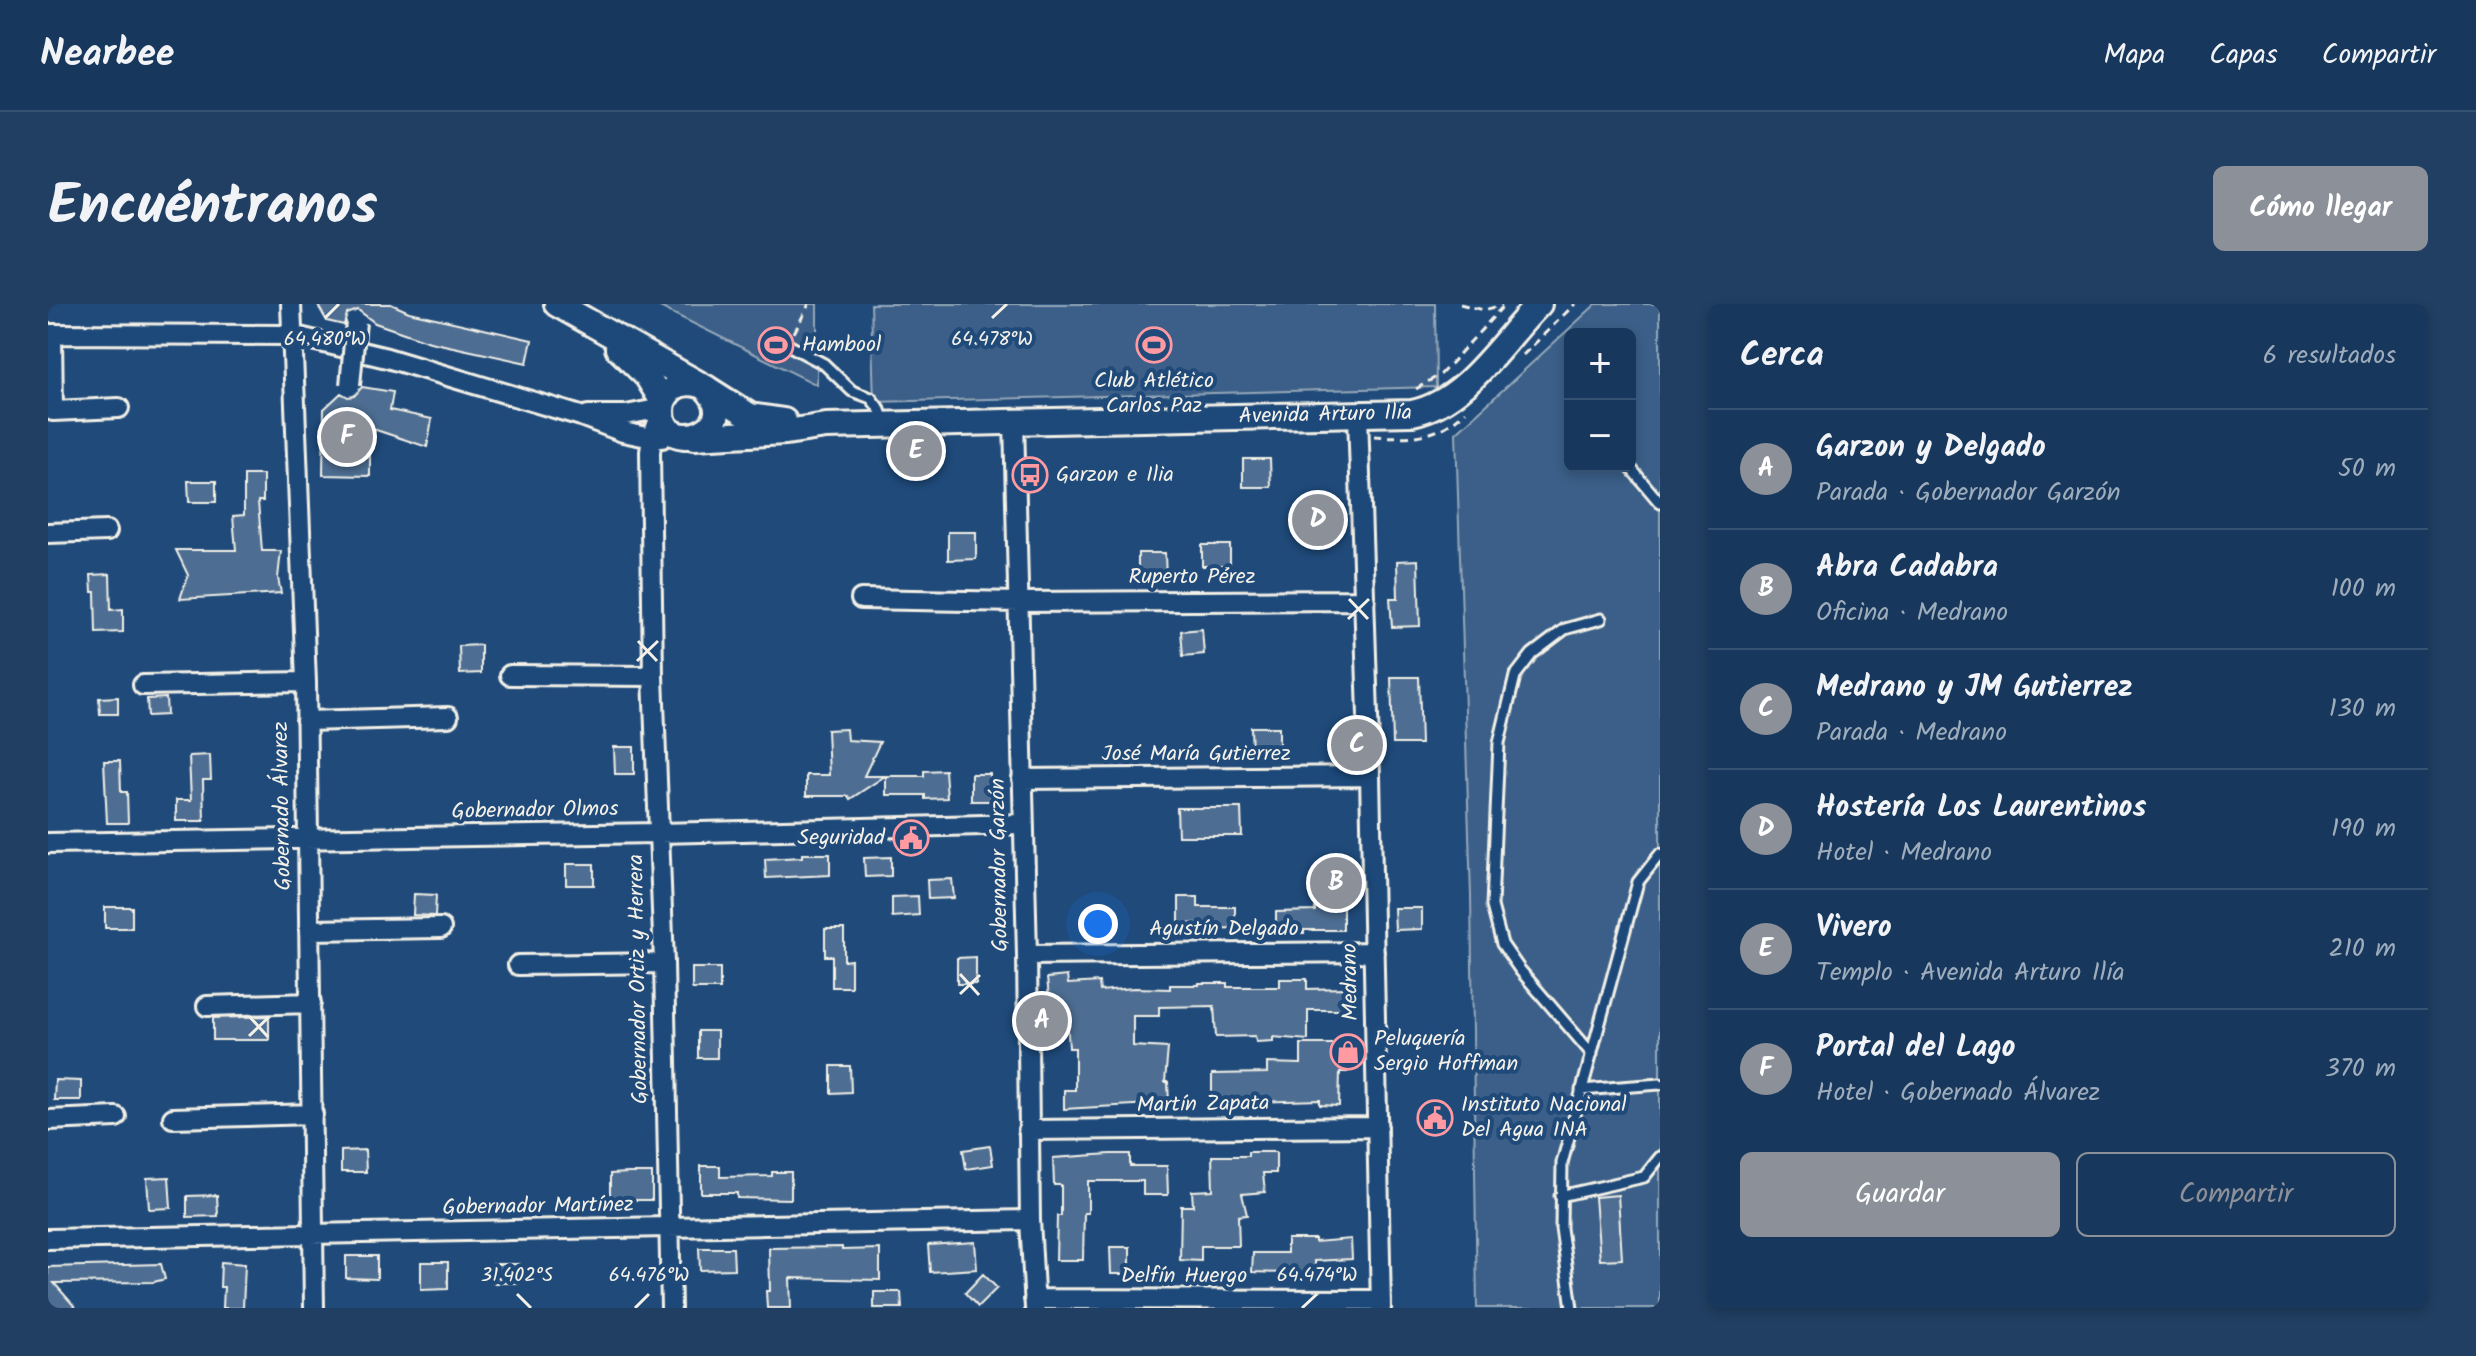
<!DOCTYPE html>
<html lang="es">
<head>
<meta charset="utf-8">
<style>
  :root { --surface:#17385c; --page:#203f62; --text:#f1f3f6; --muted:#9eacbb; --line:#365272; --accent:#8c9099 }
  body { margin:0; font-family:Kalam,sans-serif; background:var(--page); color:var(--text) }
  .controls { position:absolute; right:24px; top:24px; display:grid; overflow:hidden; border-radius:12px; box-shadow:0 4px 12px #0003 }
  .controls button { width:72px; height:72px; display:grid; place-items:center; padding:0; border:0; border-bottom:2px solid var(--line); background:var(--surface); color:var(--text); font:40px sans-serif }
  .you { position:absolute; left:1050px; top:620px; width:28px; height:28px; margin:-20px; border:6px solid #fff; border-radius:50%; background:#1a73e8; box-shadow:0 0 0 12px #1a73e833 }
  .badge { display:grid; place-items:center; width:52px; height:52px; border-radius:50%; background:var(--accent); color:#fff; font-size:26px; font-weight:700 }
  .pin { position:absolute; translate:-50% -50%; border:4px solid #fff; box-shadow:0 2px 8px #0006 }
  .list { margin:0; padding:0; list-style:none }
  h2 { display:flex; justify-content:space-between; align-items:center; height:104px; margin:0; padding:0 32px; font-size:34px }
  h2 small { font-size:26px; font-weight:400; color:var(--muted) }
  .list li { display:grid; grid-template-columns:52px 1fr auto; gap:24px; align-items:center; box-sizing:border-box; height:120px; padding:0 32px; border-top:2px solid var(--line) }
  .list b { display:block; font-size:30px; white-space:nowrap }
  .list p { margin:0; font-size:26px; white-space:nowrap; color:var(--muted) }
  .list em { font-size:26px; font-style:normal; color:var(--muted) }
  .actions { display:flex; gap:16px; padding:24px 32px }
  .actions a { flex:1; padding:18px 0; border:2px solid var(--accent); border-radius:12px; text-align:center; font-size:28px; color:var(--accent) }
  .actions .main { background:var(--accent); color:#fff }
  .map { position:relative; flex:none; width:1612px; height:1004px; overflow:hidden; border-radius:12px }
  header { display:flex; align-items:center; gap:48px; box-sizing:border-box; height:112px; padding:0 40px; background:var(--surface); border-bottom:2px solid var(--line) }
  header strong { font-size:38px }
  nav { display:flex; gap:44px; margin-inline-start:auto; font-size:28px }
  .intro { display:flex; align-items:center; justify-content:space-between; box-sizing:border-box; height:192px; padding:0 48px }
  h1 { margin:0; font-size:56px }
  .button { padding:20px 36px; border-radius:12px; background:var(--accent); color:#fff; font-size:28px; font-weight:700 }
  main { display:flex; gap:48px; padding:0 48px }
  aside { flex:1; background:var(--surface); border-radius:12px; box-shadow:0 4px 12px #0003 }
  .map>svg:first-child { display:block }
  .green { fill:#3a5f88; stroke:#97a8b8; stroke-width:2; fill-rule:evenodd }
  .building { fill:#4d6e92; stroke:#f4f1e8; stroke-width:2 }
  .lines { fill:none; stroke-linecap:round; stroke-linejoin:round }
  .lane-casing { stroke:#f4f1e8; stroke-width:15 }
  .street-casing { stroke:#f4f1e8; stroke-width:24 }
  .secondary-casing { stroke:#f4f1e8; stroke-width:30 }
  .path { stroke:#f4f1e8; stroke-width:3; stroke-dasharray:8 6; stroke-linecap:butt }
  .lane { stroke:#1f4a7a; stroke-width:9 }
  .street { stroke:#1f4a7a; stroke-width:18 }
  .secondary { stroke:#1f4a7a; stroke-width:24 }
  .street-bridge-casing { stroke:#f4f1e8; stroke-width:24; stroke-linecap:butt }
  .street-bridge { stroke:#1f4a7a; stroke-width:18 }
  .ticks { fill:none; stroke:#f4f1e8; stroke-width:3 }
  .labels { text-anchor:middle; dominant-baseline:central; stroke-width:8; stroke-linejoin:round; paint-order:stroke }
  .poi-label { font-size:22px; fill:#f4f1e8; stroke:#1f4a7a; text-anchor:start }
  .street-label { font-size:22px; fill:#f4f1e8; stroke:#1f4a7a }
  .ticks-label { font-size:20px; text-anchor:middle; fill:#f4f1e8; stroke:#1f4a7a; stroke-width:8; stroke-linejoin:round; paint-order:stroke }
</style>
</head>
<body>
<header>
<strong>Nearbee</strong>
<nav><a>Mapa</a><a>Capas</a><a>Compartir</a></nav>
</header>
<div class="intro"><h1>Encuéntranos</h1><a class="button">Cómo llegar</a></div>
<main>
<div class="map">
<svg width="1612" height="1004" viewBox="0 0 1612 1004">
  <rect width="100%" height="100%" fill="#1f4a7a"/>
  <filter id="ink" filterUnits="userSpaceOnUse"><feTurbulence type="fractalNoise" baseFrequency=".0125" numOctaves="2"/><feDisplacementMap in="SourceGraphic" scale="16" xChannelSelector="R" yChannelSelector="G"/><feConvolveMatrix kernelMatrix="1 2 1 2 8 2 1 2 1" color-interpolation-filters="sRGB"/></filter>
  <g filter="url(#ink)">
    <path class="green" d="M 606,0 L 769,0 L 769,81 Z
      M 823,0 L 1387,0 L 1388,83 L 826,98 Z
      M 1548,0 L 1612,0 L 1612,1004 L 1429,1004 L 1423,592 L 1408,129 ZM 1522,30 L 1582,30 L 1582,162 L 1522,162 Z"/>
    <path class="building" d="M 269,0 L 343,0 L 361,8 L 484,36 L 479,59 L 382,38 L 327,19 L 310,6 L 299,10 L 296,21 L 279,17 Z
      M 314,83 L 345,88 L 342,106 L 384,115 L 379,143 L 322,124 L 322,172 L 275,171 L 276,105 L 293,89 L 300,93 L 306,92 Z
      M 1195,155 L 1222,155 L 1223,183 L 1195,183 Z
      M 196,171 L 215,171 L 215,197 L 210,197 L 214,247 L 233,247 L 230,274 L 233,289 L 132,295 L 140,271 L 128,246 L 188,246 L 185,212 L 196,211 Z
      M 140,177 L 168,177 L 168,198 L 141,198 Z
      M 900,228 L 928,228 L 928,255 L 900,256 Z
      M 1154,241 L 1182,241 L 1182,262 L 1154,262 Z
      M 1090,249 L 1117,249 L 1118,276 L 1090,276 Z
      M 1370,256 L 1372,322 L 1344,323 L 1342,294 L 1350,294 L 1349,257 Z
      M 62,270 L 63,306 L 75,305 L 75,328 L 48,329 L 47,288 L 44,288 L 43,271 Z
      M 1154,325 L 1156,350 L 1135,352 L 1133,327 Z
      M 433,341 L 433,369 L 412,370 L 411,342 Z
      M 1343,373 L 1371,373 L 1373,440 L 1345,440 Z
      M 70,393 L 70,410 L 52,410 L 51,394 Z
      M 118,394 L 119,411 L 100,412 L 99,395 Z
      M 1203,423 L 1231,423 L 1231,451 L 1204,451 Z
      M 798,425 L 799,436 L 832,438 L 816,472 L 837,472 L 802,495 L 800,492 L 758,492 L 758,471 L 781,471 L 779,426 Z
      M 566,443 L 586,443 L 586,470 L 567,470 Z
      M 162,451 L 163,476 L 155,476 L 156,517 L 128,517 L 128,496 L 143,496 L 141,452 Z
      M 56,457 L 72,457 L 73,488 L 79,488 L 80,519 L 59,519 Z
      M 897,466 L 899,494 L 877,495 L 877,491 L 838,491 L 838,472 L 876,472 L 876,467 Z
      M 923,470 L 942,470 L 943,497 L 923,497 Z
      M 1129,504 L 1193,504 L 1194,532 L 1130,532 Z
      M 754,550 L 782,550 L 782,571 L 718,574 L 717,555 L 754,553 Z
      M 843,553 L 843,572 L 817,573 L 816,554 Z
      M 518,560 L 546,560 L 546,581 L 518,581 Z
      M 904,575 L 906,594 L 880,595 L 879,576 Z
      M 366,590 L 388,591 L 387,612 L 365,611 Z
      M 870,592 L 871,611 L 844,613 L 844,593 Z
      M 1131,593 L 1150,593 L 1150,603 L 1187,603 L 1187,624 L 1159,625 L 1159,619 L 1131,620 Z
      M 57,603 L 84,603 L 84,624 L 57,624 Z
      M 1267,604 L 1295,604 L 1295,626 L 1256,626 L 1256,629 L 1228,629 L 1228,608 L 1267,607 Z
      M 1346,604 L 1374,604 L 1374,625 L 1347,626 Z
      M 777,625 L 796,625 L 796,657 L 803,656 L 803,683 L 784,683 L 784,652 L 777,652 Z
      M 928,653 L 928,680 L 909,680 L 909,654 Z
      M 644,664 L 672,664 L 672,685 L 644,685 Z
      M 1019,672 L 1020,680 L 1051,678 L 1052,687 L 1086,684 L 1122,685 L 1122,681 L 1151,681 L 1151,679 L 1179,679 L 1179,683 L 1232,683 L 1232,675 L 1259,675 L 1259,685 L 1297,684 L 1297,706 L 1260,706 L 1260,736 L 1225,733 L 1225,737 L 1208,738 L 1207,732 L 1168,733 L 1166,702 L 1111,703 L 1111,712 L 1085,712 L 1085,742 L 1120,744 L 1117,778 L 1120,778 L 1121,799 L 1016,805 L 1016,786 L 1027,786 L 1027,744 L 1021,744 L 1019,715 L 998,717 L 996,704 L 1002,704 L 999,674 Z
      M 221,712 L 221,736 L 165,736 L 165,714 Z
      M 650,727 L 669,727 L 669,754 L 650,754 Z
      M 1253,740 L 1299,740 L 1299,768 L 1292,768 L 1291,802 L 1272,801 L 1272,796 L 1164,799 L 1164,770 L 1219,769 L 1219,759 L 1253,760 Z
      M 783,762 L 802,762 L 803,788 L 783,789 Z
      M 7,776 L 33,777 L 33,796 L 6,796 Z
      M 942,842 L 945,861 L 918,865 L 915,846 Z
      M 317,846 L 318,868 L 293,868 L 293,847 Z
      M 1200,848 L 1228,848 L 1228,869 L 1215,869 L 1217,888 L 1194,890 L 1199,911 L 1190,912 L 1191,942 L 1153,942 L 1153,957 L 1132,956 L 1133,902 L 1145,902 L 1144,887 L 1165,886 L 1164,852 L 1200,852 Z
      M 1062,850 L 1082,850 L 1082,862 L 1119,862 L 1120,891 L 1095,891 L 1095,877 L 1040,877 L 1040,909 L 1036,909 L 1035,956 L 1008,956 L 1009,912 L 1013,912 L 1013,881 L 1006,881 L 1005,854 Z
      M 653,862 L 672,862 L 672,873 L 724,872 L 724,868 L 743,868 L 743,895 L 689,894 L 689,889 L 653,889 Z
      M 581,869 L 604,869 L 604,896 L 562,896 L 562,870 Z
      M 121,873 L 123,904 L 101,905 L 99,874 Z
      M 169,891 L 170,912 L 139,913 L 139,892 Z
      M 1570,891 L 1574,955 L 1552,956 L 1547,893 Z
      M 1239,935 L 1267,935 L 1267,938 L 1303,935 L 1304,955 L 1267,957 L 1267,970 L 1204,968 L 1205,949 L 1239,949 Z
      M 927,938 L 929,965 L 882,968 L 880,941 Z
      M 794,943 L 794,946 L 832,945 L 832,976 L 742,974 L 743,1004 L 719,1004 L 718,987 L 722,987 L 721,944 Z
      M 1062,943 L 1082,943 L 1082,970 L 1063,970 Z
      M 651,944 L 685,944 L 686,965 L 652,966 Z
      M 298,952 L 329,952 L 329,975 L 298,974 Z
      M 173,958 L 197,960 L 195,1004 L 175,1004 L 176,983 L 172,983 Z
      M 373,958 L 400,958 L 400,985 L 373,986 Z
      M 113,960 L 117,975 L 106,978 L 6,979 L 28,1004 L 0,1004 L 0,963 Z
      M 445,960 L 472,960 L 472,979 L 445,979 Z
      M 935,970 L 949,984 L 930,1003 L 917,989 Z
      M 826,988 L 853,988 L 854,1004 L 826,1004 Z"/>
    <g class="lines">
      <defs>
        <path id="lane" d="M 740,41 L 776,60 L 804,87 L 823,94 L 832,106 L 836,117
          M 1581,162 L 1612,199
          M 1544,750 L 1472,666 L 1454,640 L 1444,602 L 1451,439 L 1467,372 L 1484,350 L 1517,325 L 1553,315
          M 1533,786 L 1612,780
          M 1512,892 L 1596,873 L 1612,853
          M 1524,1004 L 1513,924 L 1514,859 L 1590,578 L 1612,550"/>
        <path id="street" d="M 243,0 L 258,378 L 266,1004
          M 0,30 L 243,31 L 339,54 L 533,112 L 575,128 L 604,134 L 614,134
          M 4,30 L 5,107 L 71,104
          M 614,107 L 604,134 L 602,148 L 605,372 L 616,659 L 623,1004
          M 540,111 L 578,111 L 614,104
          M 1310,111 L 1322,472 L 1333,1004
          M 966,116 L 979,651 L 982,916 L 987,1004
          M 0,229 L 59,227
          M 813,295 L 971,298 L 1317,296
          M 462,371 L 605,372
          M 95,381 L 258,378
          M 258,417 L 400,413
          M 974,475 L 1322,472
          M 0,539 L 611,529 L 975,520
          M 261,626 L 393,624
          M 979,651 L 1326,648
          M 470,661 L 616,659
          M 159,702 L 263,699
          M 125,814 L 265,810
          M 0,816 L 68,813
          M 980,826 L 1330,823
          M 0,935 L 982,916
          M 986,995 L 1333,996"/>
        <g id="secondary">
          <path d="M 509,0 L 658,84 C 701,129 604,158 615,98 C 622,82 635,76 652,81"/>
          <path d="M 570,44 L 599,72 L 615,98"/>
          <path d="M 658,84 L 702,112 L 736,117"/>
          <path id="s1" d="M 646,133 L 738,128 L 778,122 L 1364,109 C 1419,98 1454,37 1491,0"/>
        </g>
      </defs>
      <use href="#lane" class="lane-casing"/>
      <use href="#street" class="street-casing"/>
      <use href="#secondary" class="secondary-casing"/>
      <path class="path" d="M 1412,0 L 1436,6 L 1454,1
        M 746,29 L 761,0
        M 1475,51 L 1527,0
        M 1368,85 L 1393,70 L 1457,0
        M 1326,132 C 1364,134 1389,135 1418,107"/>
      <use href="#lane" class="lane"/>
      <use href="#street" class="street"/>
      <use href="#secondary" class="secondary"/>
      <defs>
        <path id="street-bridge" d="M 302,81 L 308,18"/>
      </defs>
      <use href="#street-bridge" class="street-bridge-casing"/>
      <use href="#street-bridge" class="street-bridge"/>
    </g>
  </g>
  <path class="ticks" d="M 277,14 L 291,0M 944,14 L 959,0M 1301,295 L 1320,315M 1300,315 L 1321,295M 590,337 L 609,357M 589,357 L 610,337M 912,670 L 931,691M 912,690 L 932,671M 201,712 L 220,733M 201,732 L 221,713M 469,990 L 483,1004M 587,1004 L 601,990M 1254,1004 L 1269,990"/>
  <defs>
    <symbol id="stadium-ring" viewBox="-11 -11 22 22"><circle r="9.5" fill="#1f4a7a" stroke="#ff9aa2" stroke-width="1.5"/><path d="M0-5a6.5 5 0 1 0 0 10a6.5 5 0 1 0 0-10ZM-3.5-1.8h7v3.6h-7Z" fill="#ff9aa2"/></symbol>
    <symbol id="bus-ring" viewBox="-11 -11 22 22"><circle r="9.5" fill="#1f4a7a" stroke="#ff9aa2" stroke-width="1.5"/><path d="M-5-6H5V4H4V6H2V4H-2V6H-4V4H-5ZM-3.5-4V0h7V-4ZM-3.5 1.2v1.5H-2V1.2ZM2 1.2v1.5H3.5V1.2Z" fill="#ff9aa2"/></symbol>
    <symbol id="civic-ring" viewBox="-11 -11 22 22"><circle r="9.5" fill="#1f4a7a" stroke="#ff9aa2" stroke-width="1.5"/><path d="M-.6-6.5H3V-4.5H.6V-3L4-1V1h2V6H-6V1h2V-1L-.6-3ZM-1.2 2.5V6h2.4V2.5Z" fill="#ff9aa2"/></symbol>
    <symbol id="shop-ring" viewBox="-11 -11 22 22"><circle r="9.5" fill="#1f4a7a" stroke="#ff9aa2" stroke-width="1.5"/><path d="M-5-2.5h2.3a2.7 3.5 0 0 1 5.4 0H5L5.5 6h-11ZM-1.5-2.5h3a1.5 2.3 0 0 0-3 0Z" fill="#ff9aa2"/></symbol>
  </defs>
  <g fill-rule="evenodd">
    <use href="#stadium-ring" x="708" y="21" width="40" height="40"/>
    <use href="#stadium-ring" x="1086" y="21" width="40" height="40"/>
    <use href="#bus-ring" x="962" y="151" width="40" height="40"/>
    <use href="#civic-ring" x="843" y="514" width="40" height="40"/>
    <use href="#shop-ring" x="1280" y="728" width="40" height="40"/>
    <use href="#civic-ring" x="1367" y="794" width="40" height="40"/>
  </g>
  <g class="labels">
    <g class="poi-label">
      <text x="754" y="41">Hambool</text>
      <text x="1106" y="77" text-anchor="middle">Club Atlético<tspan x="1106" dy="25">Carlos Paz</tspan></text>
      <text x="1008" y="171">Garzon e Ilia</text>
      <text x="837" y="534" text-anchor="end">Seguridad</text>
      <text x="1326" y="735">Peluquería<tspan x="1326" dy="25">Sergio Hoffman</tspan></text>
      <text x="1413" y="801">Instituto Nacional<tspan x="1413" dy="25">Del Agua INA</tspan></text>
    </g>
    <g class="street-label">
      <text stroke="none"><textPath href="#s1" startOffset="632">Avenida Arturo Ilía</textPath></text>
      <text x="1144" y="273">Ruperto Pérez</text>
      <text x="1148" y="450">José María Gutierrez</text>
      <text transform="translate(235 502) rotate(-91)">Gobernado Álvarez</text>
      <text transform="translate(487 507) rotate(-1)">Gobernador Olmos</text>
      <text transform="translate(952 561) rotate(-91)">Gobernador Garzón</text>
      <text x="1176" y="625">Agustín Delgado</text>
      <text transform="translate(591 675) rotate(-91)">Gobernador Ortiz y Herrera</text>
      <text transform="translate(1303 678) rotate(-91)">Medrano</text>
      <text transform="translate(1155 801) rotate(-1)">Martín Zapata</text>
      <text transform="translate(490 903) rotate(-1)">Gobernador Martínez</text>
      <text x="1136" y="972">Delfín Huergo</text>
    </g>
  </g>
  <g class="ticks-label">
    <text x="277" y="41">64.480°W</text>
    <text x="944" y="41">64.478°W</text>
    <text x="469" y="977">31.402°S</text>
    <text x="601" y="977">64.476°W</text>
    <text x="1269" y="977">64.474°W</text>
  </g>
</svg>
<div class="controls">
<button>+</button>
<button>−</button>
</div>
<div class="you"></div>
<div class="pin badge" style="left:994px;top:717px">A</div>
<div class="pin badge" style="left:1288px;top:579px">B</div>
<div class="pin badge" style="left:1309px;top:441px">C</div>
<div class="pin badge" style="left:1270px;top:216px">D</div>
<div class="pin badge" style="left:868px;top:147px">E</div>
<div class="pin badge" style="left:299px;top:133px">F</div>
</div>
<aside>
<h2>Cerca<small>6 resultados</small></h2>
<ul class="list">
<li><span class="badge">A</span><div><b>Garzon y Delgado</b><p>Parada · Gobernador Garzón</p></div><em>50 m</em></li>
<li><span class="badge">B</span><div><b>Abra Cadabra</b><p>Oficina · Medrano</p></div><em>100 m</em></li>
<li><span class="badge">C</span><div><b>Medrano y JM Gutierrez</b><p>Parada · Medrano</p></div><em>130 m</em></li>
<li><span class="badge">D</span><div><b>Hostería Los Laurentinos</b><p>Hotel · Medrano</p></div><em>190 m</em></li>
<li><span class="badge">E</span><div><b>Vivero</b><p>Templo · Avenida Arturo Ilía</p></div><em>210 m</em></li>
<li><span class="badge">F</span><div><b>Portal del Lago</b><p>Hotel · Gobernado Álvarez</p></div><em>370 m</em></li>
</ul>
<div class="actions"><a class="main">Guardar</a><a>Compartir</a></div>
</aside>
</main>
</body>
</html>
